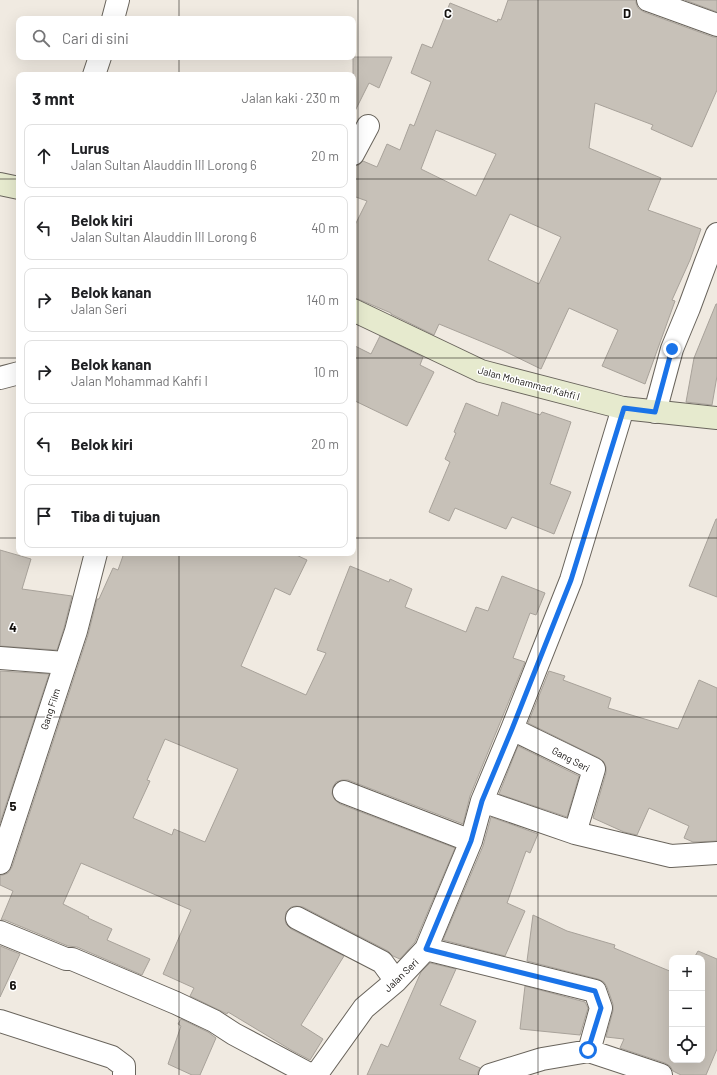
<!DOCTYPE html>
<html lang="id">
<head>
<meta charset="utf-8">
<style>
  :root { --surface:#fff; --page:#f6f6f6; --text:#202124; --muted:#757577; --line:#e0e0e0 }
  body { margin:0; font-family:Barlow,sans-serif; background:var(--page); color:var(--text) }
  .controls { position:absolute; right:12px; bottom:12px; display:grid; overflow:hidden; border-radius:8px; box-shadow:0 4px 16px #0002 }
  .controls button { width:36px; height:36px; display:grid; place-items:center; padding:0; border:0; border-bottom:1px solid var(--line); background:var(--surface); color:var(--text); font:20px sans-serif }
  .stop { position:absolute; width:12px; height:12px; margin:-9px; border:3px solid #1a73e8; border-radius:50%; background:#fff }
  .stop.end { background:#1a73e8; border-color:#fff; box-shadow:0 1px 4px #0008 }
  .list { margin:0; padding:0; list-style:none }
  h2 { display:flex; justify-content:space-between; align-items:center; height:52px; margin:0; padding:0 16px; font-size:17px }
  h2 small { font-size:13px; font-weight:400; color:var(--muted) }
  .list li { display:grid; grid-template-columns:26px 1fr auto; gap:12px; align-items:center; box-sizing:border-box; height:64px; margin:0 8px 8px; padding:0 8px; border:1px solid var(--line); border-radius:8px }
  .list b { display:block; font-size:15px; white-space:nowrap }
  .list p { margin:0; font-size:13px; white-space:nowrap; color:var(--muted) }
  .list em { font-size:13px; font-style:normal; color:var(--muted) }
  .icon { flex:none; width:22px; height:22px; fill:none; stroke:currentColor; stroke-width:2; stroke-linecap:round; stroke-linejoin:round }
  .map { position:relative; flex:none; width:717px; height:1075px; overflow:hidden }
  .search { position:absolute; background:var(--surface); box-shadow:0 4px 16px #0002; left:16px; top:16px; width:340px; height:44px; display:flex; align-items:center; gap:10px; box-sizing:border-box; padding:0 14px; border-radius:8px; color:var(--muted); font-size:15px }
  .panel { position:absolute; background:var(--surface); box-shadow:0 4px 16px #0002; left:16px; top:72px; width:340px; height:484px; border-radius:8px }
  .map>svg:first-child { display:block }
  .building { fill:#c7c1b8; stroke:#a8a29a; fill-rule:evenodd }
  .lines { fill:none; stroke-linecap:round; stroke-linejoin:round }
  .street-casing { stroke:#69645c; stroke-width:24 }
  .secondary-casing { stroke:#69645c; stroke-width:24 }
  .street { stroke:#fff; stroke-width:22 }
  .secondary { stroke:#e6eace; stroke-width:22 }
  .route { stroke:#1a73e8; stroke-width:5 }
  .grid { fill:none; stroke:#120f0c; stroke-width:1; stroke-opacity:0.55 }
  .labels { text-anchor:middle; dominant-baseline:central; stroke-width:3; stroke-linejoin:round; paint-order:stroke }
  .street-label { font-size:10px; fill:#120f0c; stroke:#fff }
  .grid-label { font-size:13px; text-anchor:middle; font-weight:bold; fill:#120f0c; stroke:#fff; stroke-width:3; stroke-linejoin:round; paint-order:stroke }
</style>
</head>
<body>
<div class="map">
<svg width="717" height="1075" viewBox="0 0 717 1075">
  <rect width="100%" height="100%" fill="#f0eae1"/>
  <path class="building" d="M 508,0 L 636,0 L 636,3 L 638,8 L 644,12 L 713,37 L 717,37 L 717,90 L 692,147 L 651,129 L 653,125 L 595,103 L 589,148 L 661,178 L 648,210 L 701,229 L 690,260 L 672,300 L 675,301 L 645,384 L 602,366 L 618,330 L 569,308 L 541,369 L 502,350 L 439,324 L 434,335 L 391,314 L 391,313 L 358,299 L 353,298 L 353,229 L 367,201 L 353,196 L 353,166 L 359,165 L 363,161 L 377,167 L 387,144 L 400,150 L 410,124 L 414,126 L 431,82 L 411,73 L 422,44 L 432,48 L 450,3 L 497,22 L 498,19 L 501,20 ZM 436,130 L 496,154 L 476,196 L 421,169 ZM 510,214 L 561,237 L 539,284 L 488,260 Z
    M 685,0 L 717,0 L 717,12 Z
    M 353,57 L 392,57 L 379,88 L 369,83 L 353,115 Z
    M 716,304 L 717,304 L 717,376 L 712,405 L 686,402 L 694,358 Z
    M 380,336 L 423,357 L 420,365 L 434,372 L 407,426 L 353,400 L 353,345 L 371,354 Z
    M 502,402 L 540,415 L 542,412 L 571,422 L 550,484 L 571,492 L 554,534 L 512,517 L 506,529 L 455,508 L 449,521 L 429,512 L 450,462 L 445,459 L 456,433 L 454,432 L 466,403 L 498,416 Z
    M 716,519 L 717,519 L 717,597 L 689,586 Z
    M 0,550 L 31,559 L 22,589 L 72,596 L 64,628 L 57,650 L 0,646 Z
    M 124,553 L 292,553 L 307,560 L 290,595 L 275,588 L 241,666 L 306,695 L 326,653 L 317,650 L 350,566 L 389,582 L 390,579 L 412,589 L 405,607 L 466,632 L 476,607 L 488,611 L 502,576 L 545,593 L 536,615 L 530,613 L 513,658 L 525,662 L 470,796 L 463,824 L 348,780 L 342,780 L 336,782 L 333,787 L 332,794 L 335,800 L 340,804 L 455,848 L 415,942 L 400,959 L 393,956 L 388,951 L 303,907 L 296,906 L 291,907 L 286,912 L 285,919 L 286,924 L 291,929 L 344,956 L 301,1025 L 323,1039 L 310,1060 L 291,1050 L 228,1012 L 227,1014 L 219,1010 L 190,996 L 194,988 L 163,974 L 191,910 L 81,863 L 63,904 L 89,917 L 88,918 L 112,929 L 107,940 L 150,959 L 142,975 L 77,947 L 68,946 L 5,920 L 1,920 L 13,891 L 0,885 L 0,875 L 3,875 L 8,873 L 12,867 L 88,635 L 97,599 L 99,599 L 113,568 L 118,570 ZM 165,739 L 238,769 L 205,842 L 174,829 L 172,835 L 133,818 L 150,781 L 147,780 Z
    M 0,671 L 49,674 L 0,823 Z
    M 549,671 L 565,676 L 563,680 L 611,698 L 608,708 L 678,729 L 699,680 L 717,688 L 717,841 L 693,842 L 684,838 L 689,826 L 649,808 L 637,835 L 624,832 L 593,818 L 606,773 L 606,767 L 604,762 L 599,758 L 528,723 Z
    M 518,746 L 579,776 L 567,817 L 499,794 Z
    M 491,817 L 538,834 L 530,853 L 526,851 L 507,903 L 525,911 L 505,956 L 443,940 L 483,846 Z
    M 533,915 L 567,931 L 615,945 L 614,948 L 672,972 L 672,1060 L 702,1060 L 702,958 L 694,958 L 698,951 L 717,959 L 717,1049 L 706,1075 L 681,1075 L 673,1071 L 670,1066 L 665,1063 L 620,1048 L 624,1039 L 606,1037 L 613,1011 L 613,1004 L 607,987 L 604,982 L 598,979 L 527,961 Z
    M 0,946 L 20,954 L 0,997 Z
    M 430,963 L 456,969 L 440,1005 L 476,1021 L 459,1059 L 480,1068 L 478,1072 L 478,1075 L 367,1075 L 381,1044 L 388,1047 L 421,972 Z
    M 525,986 L 585,1002 L 588,1008 L 580,1035 L 520,1029 Z
    M 181,1019 L 208,1032 L 216,1038 L 200,1075 L 192,1075 L 168,1064 L 181,1026 L 178,1024 Z"/>
  <g class="lines">
    <defs>
      <path id="street" d="M 648,0 L 717,25
        M 113,19 L 118,0
        M 94,75 L 100,57
        M 353,154 L 368,126
        M 0,378 L 19,373
        M 655,412 L 672,349 L 689,308 L 706,262 L 717,234
        M 0,658 L 65,663
        M 512,729 L 594,769 L 575,833
        M 344,792 L 471,841
        M 482,801 L 575,833 L 671,856 L 717,853
        M 0,863 L 76,631 L 96,553
        M 297,918 L 382,962 L 396,981
        M 0,932 L 66,959 L 72,959 L 176,1003 L 214,1021 L 234,1034 L 311,1075
        M 426,949 L 595,991 L 601,1008 L 589,1051
        M 0,1021 L 112,1057 L 124,1066 L 124,1075
        M 316,1075 L 364,1008 L 396,981 L 426,949 L 471,841 L 482,801 L 512,729 L 571,580 L 623,408
        M 490,1075 L 542,1059 L 589,1051 L 661,1075"/>
      <path id="secondary" d="M 0,184 L 19,188
        M 353,310 L 481,371 L 623,408 L 717,418"/>
    </defs>
    <use href="#street" class="street-casing"/>
    <use href="#secondary" class="secondary-casing"/>
    <use href="#street" class="street"/>
    <use href="#secondary" class="secondary"/>
  </g>
  <g class="lines">
    <path class="route" d="M 588,1050 L 601,1008 L 595,991 L 426,949 L 471,841 L 482,801 L 512,729 L 571,580 L 624,408 L 655,412 L 672,349"/>
  </g>
  <path class="grid" d="M 179,0 L 179,19M 358,0 L 358,1075M 538,0 L 538,1075M 179,57 L 179,75M 0,179 L 19,179M 353,179 L 717,179M 0,358 L 19,358M 353,358 L 717,358M 0,538 L 19,538M 353,538 L 717,538M 179,553 L 179,1075M 0,717 L 717,717M 0,896 L 717,896"/>
  <g class="labels">
    <g class="street-label">
      <text transform="translate(529 383) rotate(15)">Jalan Mohammad Kahfi I</text>
      <text transform="translate(50 709) rotate(-72)">Gang Film</text>
      <text transform="translate(571 759) rotate(28)">Gang Seri</text>
      <text transform="translate(401 975) rotate(-44)">Jalan Seri</text>
    </g>
  </g>
  <g class="grid-label">
    <text x="448" y="18">C</text>
    <text x="627" y="18">D</text>
    <text x="13" y="632">4</text>
    <text x="13" y="811">5</text>
    <text x="13" y="990">6</text>
  </g>
</svg>
<div class="controls">
<button>+</button>
<button>−</button>
<button><svg class="icon" aria-label="locate" viewBox="0 0 24 24"><circle cx="12" cy="12" r="6"/><path d="M12 2v4M12 18v4M2 12h4M18 12h4"/></svg></button>
</div>
<div class="stop" style="left:588px;top:1050px"></div>
<div class="stop end" style="left:672px;top:349px"></div>
<div class="search"><svg class="icon" aria-label="search" viewBox="0 0 24 24"><circle cx="10" cy="10" r="6"/><path d="M15 15l6 6"/></svg>Cari di sini</div>
<section class="panel">
<h2>3 mnt<small>Jalan kaki · 230 m</small></h2>
<ul class="list">
<li><svg class="icon" aria-label="ahead" viewBox="0 0 24 24"><path d="M12 20V5M6 11l6-6 6 6"/></svg><div><b>Lurus</b><p>Jalan Sultan Alauddin III Lorong 6</p></div><em>20 m</em></li>
<li><svg class="icon" aria-label="left" viewBox="0 0 24 24"><path d="M17 20v-9H6M10 6l-5 5 5 5"/></svg><div><b>Belok kiri</b><p>Jalan Sultan Alauddin III Lorong 6</p></div><em>40 m</em></li>
<li><svg class="icon" aria-label="right" viewBox="0 0 24 24"><path d="M7 20v-9h11M14 6l5 5-5 5"/></svg><div><b>Belok kanan</b><p>Jalan Seri</p></div><em>140 m</em></li>
<li><svg class="icon" aria-label="right" viewBox="0 0 24 24"><path d="M7 20v-9h11M14 6l5 5-5 5"/></svg><div><b>Belok kanan</b><p>Jalan Mohammad Kahfi I</p></div><em>10 m</em></li>
<li><svg class="icon" aria-label="left" viewBox="0 0 24 24"><path d="M17 20v-9H6M10 6l-5 5 5 5"/></svg><div><b>Belok kiri</b></div><em>20 m</em></li>
<li><svg class="icon" aria-label="arrive" viewBox="0 0 24 24"><path d="M6 21V4h12l-3 4 3 4H6"/></svg><div><b>Tiba di tujuan</b></div></li>
</ul>
</section>
</div>
</body>
</html>
